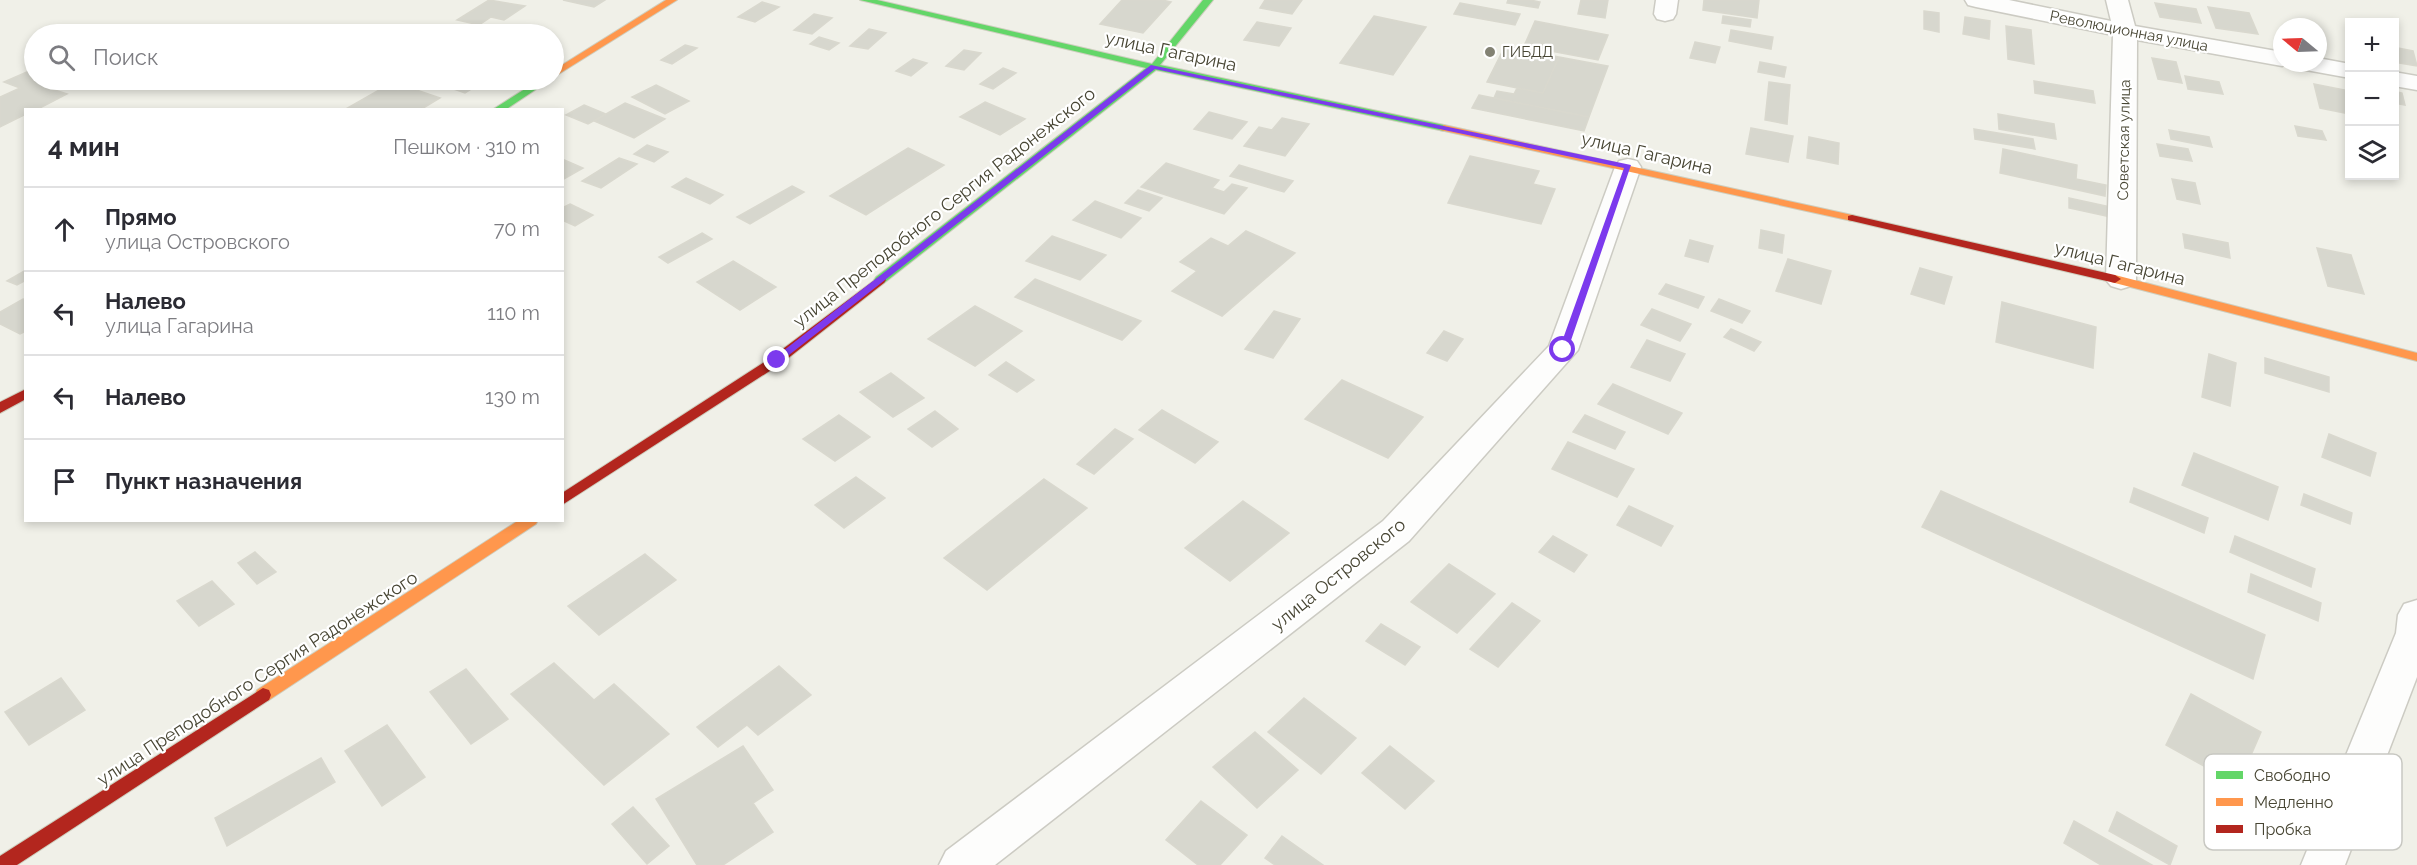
<!DOCTYPE html>
<html lang="ru">
<head>
<meta charset="utf-8">
<style>
  :root { --surface:#fff; --page:#f7f7f7; --text:#2b2b33; --muted:#7c7c81; --line:#e1e1e2 }
  body { margin:0; font-family:Raleway,sans-serif; background:var(--page); color:var(--text) }
  .controls { position:absolute; right:18px; top:18px; display:grid; overflow:hidden; border-radius:0px; box-shadow:0 3px 9px #0003 }
  .controls button { width:54px; height:54px; display:grid; place-items:center; padding:0; border:0; border-bottom:2px solid var(--line); background:var(--surface); color:var(--text); font:30px sans-serif }
  .compass { position:absolute; left:2273px; top:18px; width:54px; height:54px; border-radius:50%; background:var(--surface); box-shadow:0 3px 9px #0003; rotate:289deg }
  .stop { position:absolute; width:18px; height:18px; margin:-14px; border:4px solid #7c3aed; border-radius:50%; background:#fff }
  .stop.end { background:#7c3aed; border-color:#fff; box-shadow:0 2px 6px #0008 }
  .list { margin:0; padding:0; list-style:none }
  h2 { display:flex; justify-content:space-between; align-items:center; height:78px; margin:0; padding:0 24px; font-size:26px }
  h2 small { font-size:20px; font-weight:400; color:var(--muted) }
  .list li { display:grid; grid-template-columns:39px 1fr auto; gap:18px; align-items:center; box-sizing:border-box; height:84px; padding:0 24px; border-top:2px solid var(--line) }
  .list b { display:block; font-size:22px; white-space:nowrap }
  .list p { margin:0; font-size:20px; white-space:nowrap; color:var(--muted) }
  .list em { font-size:20px; font-style:normal; color:var(--muted) }
  .icon { flex:none; width:33px; height:33px; fill:none; stroke:currentColor; stroke-width:2; stroke-linecap:round; stroke-linejoin:round }
  .map { position:relative; flex:none; width:2417px; height:865px; overflow:hidden }
  .search { position:absolute; background:var(--surface); box-shadow:0 3px 9px #0003; left:24px; top:24px; width:540px; height:66px; display:flex; align-items:center; gap:15px; box-sizing:border-box; padding:0 21px; border-radius:33px; color:var(--muted); font-size:22px }
  .panel { position:absolute; background:var(--surface); box-shadow:0 3px 9px #0003; left:24px; top:108px; width:540px; height:414px; border-radius:0px }
  .map>svg:first-child { display:block }
  .building { fill:#d7d7ce; stroke:#d9d8ce; stroke-width:1.5 }
  .lines { fill:none; stroke-linecap:round; stroke-linejoin:round }
  .street-casing { stroke:#cccbc3; stroke-width:3 }
  .fast-casing { stroke:#cecebe; stroke-width:2 }
  .slow-casing { stroke:#cecebe; stroke-width:2 }
  .jam-casing { stroke:#cecebe; stroke-width:2 }
  .street { fill:#fdfdfc; fill-rule:evenodd }
  .fast { fill:#63d668; fill-rule:evenodd }
  .slow { fill:#ff974d; fill-rule:evenodd }
  .jam { fill:#b3261e; fill-rule:evenodd }
  .route { fill:#7c3aed }
  .poi-dot { fill:#838273; stroke:#fff; stroke-width:2 }
  .labels { text-anchor:middle; dominant-baseline:central; stroke-width:4.5; stroke-linejoin:round; paint-order:stroke }
  .far-street-label { font-size:15px; fill:#484634; stroke:#fff }
  .far-poi-label { font-size:15px; fill:#484634; stroke:#fff; text-anchor:start }
  .street-label { font-size:18px; fill:#484634; stroke:#fff }
  .key { fill:#fff; stroke:#c8c8c2; stroke-width:1.5 }
  .key-label { font-size:16px; fill:#484634 }
</style>
</head>
<body>
<div class="map">
<svg width="2417" height="865" viewBox="0 0 2417 865">
  <rect width="100%" height="100%" fill="#f0f0e8"/>
  <path class="building" d="M 489,0 L 525,6 L 504,20 L 491,17 L 479,25 L 457,20 Z
    M 563,0 L 605,0 L 594,7 Z
    M 1122,0 L 1162,0 L 1171,2 L 1143,33 L 1100,24 Z
    M 1265,0 L 1302,0 L 1292,14 L 1260,8 Z
    M 1508,0 L 1530,0 L 1540,2 L 1538,8 L 1507,3 Z
    M 1581,0 L 1608,0 L 1605,18 L 1578,14 Z
    M 1704,0 L 1759,0 L 1757,18 L 1703,10 Z
    M 762,2 L 779,7 L 755,22 L 738,17 Z
    M 1460,3 L 1520,14 L 1515,25 L 1454,14 Z
    M 2155,3 L 2196,9 L 2201,23 L 2160,17 Z
    M 2208,7 L 2249,13 L 2258,34 L 2216,28 Z
    M 1924,11 L 1939,13 L 1939,32 L 1924,29 Z
    M 814,14 L 832,18 L 812,34 L 794,30 Z
    M 1374,16 L 1426,27 L 1393,75 L 1340,63 Z
    M 1723,16 L 1751,20 L 1750,27 L 1722,23 Z
    M 1965,17 L 1990,21 L 1989,39 L 1963,34 Z
    M 1535,21 L 1608,35 L 1598,60 L 1524,46 Z
    M 1257,22 L 1291,28 L 1279,46 L 1244,40 Z
    M 2006,26 L 2031,30 L 2034,64 L 2008,59 Z
    M 869,29 L 886,33 L 868,49 L 850,46 Z
    M 1731,30 L 1773,37 L 1771,49 L 1729,41 Z
    M 819,37 L 839,43 L 829,50 L 810,44 Z
    M 2394,41 L 2398,48 L 2413,51 L 2417,66 L 2394,62 Z
    M 1695,42 L 1720,47 L 1715,63 L 1690,58 Z
    M 685,45 L 697,48 L 672,64 L 661,60 Z
    M 1505,46 L 1559,57 L 1543,93 L 1487,82 Z
    M 964,50 L 981,53 L 964,70 L 946,66 Z
    M 1559,57 L 1608,66 L 1589,117 L 1494,98 L 1497,91 L 1514,94 L 1517,88 L 1543,93 Z
    M 2152,58 L 2176,62 L 2182,83 L 2158,79 Z
    M 913,59 L 927,63 L 911,76 L 896,71 Z
    M 1760,62 L 1786,67 L 1784,77 L 1758,72 Z
    M 1003,68 L 1016,73 L 993,89 L 980,84 Z
    M 29,71 L 34,72 L 34,80 L 57,81 L 45,87 L 67,94 L 36,110 L 26,110 L 26,114 L 0,127 L 0,97 L 20,88 L 4,82 Z
    M 2185,76 L 2219,82 L 2223,94 L 2188,89 Z
    M 443,80 L 471,80 L 481,83 L 465,93 L 436,83 Z
    M 2034,81 L 2093,91 L 2095,103 L 2035,93 Z
    M 1769,82 L 1790,85 L 1787,124 L 1765,120 Z
    M 2314,84 L 2350,91 L 2350,114 L 2320,108 Z
    M 656,85 L 689,101 L 665,114 L 632,97 Z
    M 386,86 L 398,90 L 405,86 L 440,98 L 420,110 L 344,110 Z
    M 2394,91 L 2402,93 L 2405,105 L 2394,103 Z
    M 1479,95 L 1589,117 L 1584,131 L 1472,108 Z
    M 985,102 L 1025,119 L 1000,135 L 960,117 Z
    M 625,103 L 665,119 L 634,138 L 594,121 Z
    M 584,105 L 606,114 L 588,124 L 566,115 Z
    M 1209,112 L 1247,122 L 1232,139 L 1194,129 Z
    M 1998,114 L 2054,124 L 2056,139 L 1999,129 Z
    M 1282,118 L 1309,124 L 1285,156 L 1244,146 L 1259,127 L 1272,130 Z
    M 2295,126 L 2322,131 L 2326,140 L 2298,136 Z
    M 1751,128 L 1793,136 L 1788,162 L 1746,154 Z
    M 1974,129 L 2033,139 L 2035,149 L 1975,139 Z
    M 2169,130 L 2209,137 L 2212,147 L 2171,139 Z
    M 1809,137 L 1839,143 L 1838,164 L 1807,158 Z
    M 2157,144 L 2188,149 L 2192,161 L 2160,156 Z
    M 647,145 L 668,152 L 654,162 L 634,154 Z
    M 908,148 L 944,165 L 866,215 L 830,196 Z
    M 2003,149 L 2077,165 L 2076,179 L 2106,185 L 2105,196 L 2000,173 Z
    M 1470,156 L 1539,171 L 1533,184 L 1555,189 L 1541,224 L 1448,203 Z
    M 619,158 L 637,164 L 601,188 L 582,181 Z
    M 562,159 L 583,168 L 564,179 L 562,178 Z
    M 1166,163 L 1219,180 L 1212,188 L 1224,192 L 1232,184 L 1247,188 L 1224,214 L 1141,187 Z
    M 1239,165 L 1293,181 L 1284,192 L 1230,176 Z
    M 686,178 L 723,195 L 710,204 L 672,187 Z
    M 2172,179 L 2195,183 L 2200,204 L 2177,199 Z
    M 792,186 L 804,192 L 750,224 L 737,217 Z
    M 1138,190 L 1162,198 L 1149,211 L 1125,203 Z
    M 2069,198 L 2111,207 L 2111,217 L 2069,208 Z
    M 1095,201 L 1141,218 L 1121,238 L 1073,220 Z
    M 570,204 L 593,215 L 575,226 L 562,220 L 562,208 Z
    M 1761,230 L 1784,235 L 1782,253 L 1759,248 Z
    M 1246,231 L 1295,253 L 1222,316 L 1172,291 L 1197,271 L 1180,262 L 1211,238 L 1228,246 Z
    M 702,233 L 712,239 L 668,263 L 659,257 Z
    M 2183,234 L 2228,243 L 2230,258 L 2185,248 Z
    M 1052,236 L 1106,255 L 1080,280 L 1026,261 Z
    M 1690,240 L 1713,246 L 1708,262 L 1685,256 Z
    M 2317,248 L 2351,255 L 2364,294 L 2328,286 Z
    M 1788,259 L 1831,271 L 1821,304 L 1776,291 Z
    M 733,261 L 776,287 L 740,310 L 697,282 Z
    M 1920,268 L 1952,277 L 1944,304 L 1911,294 Z
    M 26,270 L 26,280 L 17,285 L 7,281 Z
    M 1035,279 L 1141,321 L 1122,340 L 1015,297 Z
    M 1666,284 L 1704,297 L 1698,308 L 1659,294 Z
    M 23,299 L 26,300 L 26,331 L 20,334 L 0,324 L 0,312 Z
    M 1719,299 L 1750,311 L 1742,323 L 1711,311 Z
    M 2002,302 L 2096,327 L 2093,368 L 1996,342 Z
    M 975,306 L 1022,331 L 975,366 L 928,339 Z
    M 1652,309 L 1691,324 L 1680,341 L 1641,325 Z
    M 1274,311 L 1300,319 L 1273,358 L 1245,349 Z
    M 1731,329 L 1761,342 L 1754,351 L 1724,337 Z
    M 1444,331 L 1463,339 L 1447,361 L 1427,353 Z
    M 1647,340 L 1685,354 L 1670,381 L 1631,367 Z
    M 2209,354 L 2236,363 L 2230,406 L 2202,397 Z
    M 2265,358 L 2329,377 L 2329,392 L 2265,373 Z
    M 1006,362 L 1034,380 L 1017,392 L 989,375 Z
    M 891,373 L 924,398 L 893,417 L 860,392 Z
    M 1342,380 L 1423,417 L 1388,458 L 1305,419 Z
    M 1613,384 L 1682,413 L 1668,434 L 1598,404 Z
    M 1162,410 L 1218,442 L 1195,463 L 1139,430 Z
    M 935,411 L 958,429 L 932,447 L 908,429 Z
    M 839,415 L 870,437 L 835,461 L 803,439 Z
    M 1585,415 L 1625,432 L 1615,449 L 1573,432 Z
    M 1115,429 L 1133,439 L 1094,474 L 1077,464 Z
    M 2329,434 L 2376,453 L 2370,476 L 2322,457 Z
    M 1568,442 L 1634,469 L 1617,497 L 1552,469 Z
    M 2194,453 L 2278,487 L 2268,520 L 2182,485 Z
    M 856,477 L 885,498 L 844,528 L 815,505 Z
    M 1044,479 L 1087,508 L 987,590 L 944,558 Z
    M 2134,488 L 2208,518 L 2204,533 L 2130,502 Z
    M 1941,491 L 2265,635 L 2253,679 L 1922,527 Z
    M 2304,494 L 2352,513 L 2350,524 L 2301,505 Z
    M 1243,501 L 1289,533 L 1230,581 L 1185,548 Z
    M 1629,506 L 1673,526 L 1661,546 L 1617,525 Z
    M 1553,536 L 1587,555 L 1574,572 L 1539,552 Z
    M 2235,536 L 2315,569 L 2311,587 L 2230,552 Z
    M 255,552 L 276,572 L 257,584 L 238,563 Z
    M 645,554 L 676,580 L 599,635 L 568,606 Z
    M 1449,564 L 1495,594 L 1457,633 L 1411,602 Z
    M 2251,574 L 2321,603 L 2318,621 L 2248,592 Z
    M 212,581 L 234,604 L 199,626 L 177,601 Z
    M 1512,603 L 1540,621 L 1498,667 L 1470,649 Z
    M 1381,624 L 1420,647 L 1405,665 L 1366,641 Z
    M 554,663 L 594,700 L 614,684 L 669,734 L 604,785 L 511,694 Z
    M 779,666 L 811,695 L 758,735 L 747,725 L 718,747 L 697,727 Z
    M 466,669 L 508,719 L 471,744 L 430,692 Z
    M 61,678 L 85,710 L 29,745 L 5,712 Z
    M 2191,694 L 2261,732 L 2238,785 L 2166,745 Z
    M 1304,698 L 1356,738 L 1321,774 L 1268,732 Z
    M 387,725 L 425,777 L 382,806 L 345,751 Z
    M 1255,732 L 1298,770 L 1257,808 L 1213,767 Z
    M 743,746 L 773,790 L 753,803 L 773,832 L 723,865 L 697,865 L 656,799 Z
    M 1390,746 L 1434,781 L 1405,809 L 1362,773 Z
    M 321,758 L 335,782 L 227,846 L 215,818 Z
    M 1201,801 L 1247,835 L 1220,865 L 1198,865 L 1166,840 Z
    M 633,807 L 669,846 L 647,864 L 612,824 Z
    M 2117,812 L 2177,846 L 2170,865 L 2109,831 Z
    M 2074,821 L 2152,865 L 2101,865 L 2064,843 Z
    M 1282,836 L 1323,865 L 1275,865 L 1265,858 Z"/>
  <g class="lines">
    <defs>
      <path id="street" d="M 1656,0 L 1678,0 L 1676,14 L 1673,19 L 1665,21 L 1657,19 L 1654,14 Z
        M 1965,0 L 2009,0 L 2111,21 L 2106,0 L 2128,0 L 2135,26 L 2282,52 L 2282,63 L 2318,63 L 2318,58 L 2350,64 L 2350,78 L 2295,68 L 2291,63 L 2282,66 L 2137,40 L 2136,280 L 2131,286 L 2121,289 L 2111,286 L 2106,280 L 2113,35 L 1976,7 L 1968,5 Z
        M 2394,72 L 2417,76 L 2417,90 L 2394,86 Z
        M 1628,159 L 1637,161 L 1641,167 L 1578,350 L 1409,541 L 995,865 L 939,865 L 946,851 L 1383,521 L 1549,346 L 1615,167 L 1619,161 Z
        M 2417,600 L 2417,677 L 2345,865 L 2301,865 L 2396,633 L 2398,615 L 2404,604 Z"/>
      <path id="fast" d="M 860,0 L 877,0 L 1152,64 L 1203,0 L 1213,0 L 1160,65 L 1444,125 L 1449,128 L 1444,131 L 1156,70 L 884,283 L 876,283 L 874,280 L 876,277 L 1146,68 Z
        M 539,80 L 550,80 L 505,110 L 492,110 Z"/>
      <path id="slow" d="M 666,0 L 677,0 L 554,77 L 554,70 Z
        M 1444,125 L 1852,215 L 1858,218 L 1852,221 L 1440,130 L 1439,128 Z
        M 2115,275 L 2417,353 L 2417,361 L 2111,282 L 2109,279 Z
        M 519,520 L 538,520 L 536,524 L 269,700 L 263,702 L 257,700 L 255,695 L 257,690 Z"/>
      <path id="jam" d="M 1852,215 L 2115,275 L 2121,279 L 2115,283 L 1848,220 L 1848,216 Z
        M 880,276 L 884,277 L 886,280 L 884,283 L 782,363 L 562,505 L 562,493 L 772,357 Z
        M 26,389 L 26,399 L 0,413 L 0,402 Z
        M 263,688 L 269,690 L 271,695 L 269,700 L 17,865 L 0,865 L 0,856 Z"/>
    </defs>
    <use href="#street" class="street-casing"/>
    <use href="#fast" class="fast-casing"/>
    <use href="#slow" class="slow-casing"/>
    <use href="#jam" class="jam-casing"/>
    <use href="#street" class="street"/>
    <use href="#fast" class="fast"/>
    <use href="#slow" class="slow"/>
    <use href="#jam" class="jam"/>
  </g>
  <path class="route" d="M 1151,65 L 1631,165 L 1567,352 L 1559,350 L 1624,168 L 1155,69 L 780,362 L 774,362 L 774,358 Z"/>
  <circle class="poi-dot" cx="1490" cy="52" r="6"/>
  <g class="labels">
    <g class="far-street-label">
      <text transform="translate(2129 31) rotate(11)">Революционная улица</text>
      <text transform="translate(2124 140) rotate(-89)">Советская улица</text>
    </g>
    <g class="far-poi-label">
      <text x="1502" y="52">ГИБДД</text>
    </g>
    <g class="street-label">
      <text transform="translate(1171 51) rotate(12)">улица Гагарина</text>
      <text transform="translate(1647 153) rotate(13)">улица Гагарина</text>
      <text transform="translate(944 207) rotate(-38)">улица Преподобного Сергия Радонежского</text>
      <text transform="translate(2120 263) rotate(14)">улица Гагарина</text>
      <text transform="translate(1338 574) rotate(-39)">улица Островского</text>
      <text transform="translate(257 678) rotate(-33)">улица Преподобного Сергия Радонежского</text>
    </g>
  </g>
  <rect x="2204" y="754" width="198" height="96" rx="9" class="key"/>
  <rect x="2216" y="771" width="27" height="8" fill="#63d668"/>
  <rect x="2216" y="798" width="27" height="8" fill="#ff974d"/>
  <rect x="2216" y="825" width="27" height="8" fill="#b3261e"/>
  <g class="key-label">
    <text x="2254" y="781">Свободно</text>
    <text x="2254" y="808">Медленно</text>
    <text x="2254" y="835">Пробка</text>
  </g>
</svg>
<div class="controls">
<button>+</button>
<button>−</button>
<button><svg class="icon" aria-label="layers" viewBox="0 0 24 24"><path d="M12 4l9 5-9 5-9-5zM3 14l9 5 9-5"/></svg></button>
</div>
<svg class="compass" viewBox="-18 -18 36 36"><path d="M0-13l5 13h-10z" fill="#e53935"/><path d="M0 13l5-13h-10z" fill="#7c7c81"/></svg>
<div class="stop" style="left:1563px;top:350px"></div>
<div class="stop end" style="left:777px;top:360px"></div>
<div class="search"><svg class="icon" aria-label="search" viewBox="0 0 24 24"><circle cx="10" cy="10" r="6"/><path d="M15 15l6 6"/></svg>Поиск</div>
<section class="panel">
<h2>4 мин<small>Пешком · 310 m</small></h2>
<ul class="list">
<li><svg class="icon" aria-label="ahead" viewBox="0 0 24 24"><path d="M12 20V5M6 11l6-6 6 6"/></svg><div><b>Прямо</b><p>улица Островского</p></div><em>70 m</em></li>
<li><svg class="icon" aria-label="left" viewBox="0 0 24 24"><path d="M17 20v-9H6M10 6l-5 5 5 5"/></svg><div><b>Налево</b><p>улица Гагарина</p></div><em>110 m</em></li>
<li><svg class="icon" aria-label="left" viewBox="0 0 24 24"><path d="M17 20v-9H6M10 6l-5 5 5 5"/></svg><div><b>Налево</b></div><em>130 m</em></li>
<li><svg class="icon" aria-label="arrive" viewBox="0 0 24 24"><path d="M6 21V4h12l-3 4 3 4H6"/></svg><div><b>Пункт назначения</b></div></li>
</ul>
</section>
</div>
</body>
</html>
